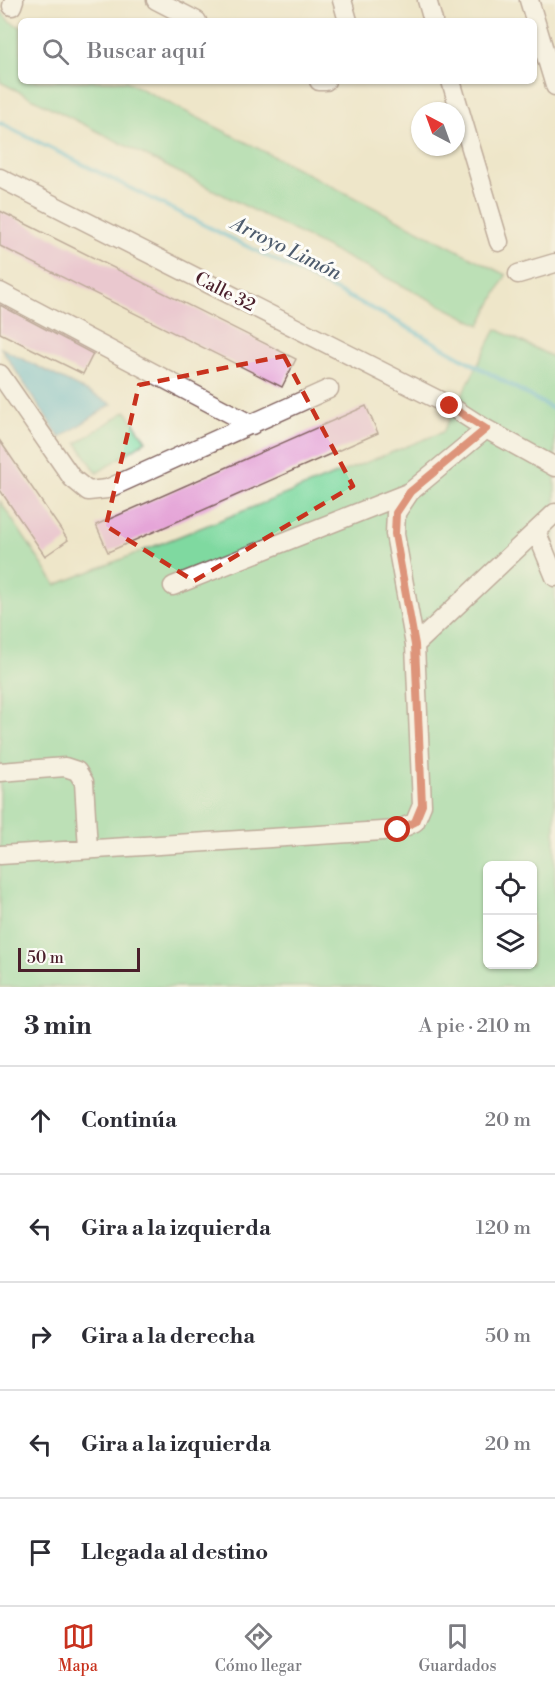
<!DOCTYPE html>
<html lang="es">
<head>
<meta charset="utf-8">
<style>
  :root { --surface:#fff; --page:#f2f2f3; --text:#2b2b33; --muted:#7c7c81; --line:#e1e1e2; --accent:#c8321e }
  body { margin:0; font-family:"Libre Bodoni",serif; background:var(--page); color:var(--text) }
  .controls { position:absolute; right:18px; bottom:18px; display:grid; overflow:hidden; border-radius:9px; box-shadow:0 2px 4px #0004 }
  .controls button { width:54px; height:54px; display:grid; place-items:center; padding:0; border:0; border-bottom:2px solid var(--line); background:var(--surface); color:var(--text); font:30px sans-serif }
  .compass { position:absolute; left:411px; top:102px; width:54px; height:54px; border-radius:50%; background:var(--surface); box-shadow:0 2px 4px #0004; rotate:319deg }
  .scale { position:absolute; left:18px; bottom:15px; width:122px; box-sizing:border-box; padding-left:6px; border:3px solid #4a1f2b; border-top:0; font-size:16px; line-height:21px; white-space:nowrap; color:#4a1f2b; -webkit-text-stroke:4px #fdfcf7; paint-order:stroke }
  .stop { position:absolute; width:18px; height:18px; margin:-14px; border:4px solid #c8321e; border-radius:50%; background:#fff }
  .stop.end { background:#c8321e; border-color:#fff; box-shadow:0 2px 6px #0008 }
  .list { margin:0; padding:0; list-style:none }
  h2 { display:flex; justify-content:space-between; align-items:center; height:78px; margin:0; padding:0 24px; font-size:26px }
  h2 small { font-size:20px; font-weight:400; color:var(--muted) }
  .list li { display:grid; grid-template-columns:39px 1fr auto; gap:18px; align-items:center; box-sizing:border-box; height:108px; padding:0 24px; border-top:2px solid var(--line) }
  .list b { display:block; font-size:22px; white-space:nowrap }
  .list em { font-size:20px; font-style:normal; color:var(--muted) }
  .icon { flex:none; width:33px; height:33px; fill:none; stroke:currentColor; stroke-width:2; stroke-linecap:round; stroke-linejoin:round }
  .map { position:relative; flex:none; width:555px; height:987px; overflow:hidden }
  .search { position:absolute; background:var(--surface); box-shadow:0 2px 4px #0004; left:18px; right:18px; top:18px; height:66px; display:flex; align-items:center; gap:15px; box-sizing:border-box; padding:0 21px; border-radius:9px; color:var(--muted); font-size:22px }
  .sheet { height:618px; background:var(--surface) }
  nav { display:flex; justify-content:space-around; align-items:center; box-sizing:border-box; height:84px; border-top:2px solid var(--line); background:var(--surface); font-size:16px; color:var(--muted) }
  nav a { display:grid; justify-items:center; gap:3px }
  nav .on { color:var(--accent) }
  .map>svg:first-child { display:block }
  .green { fill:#7fd9a0; stroke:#647c66; stroke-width:1.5; fill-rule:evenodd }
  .water { fill:#55b8d3; stroke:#506c7f; stroke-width:1.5 }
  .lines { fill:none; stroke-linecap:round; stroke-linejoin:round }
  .stream { stroke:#55b8d3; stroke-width:4.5 }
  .building { fill:#e5a5d8 }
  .minor-casing { stroke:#836562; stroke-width:21 }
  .minor { stroke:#fff; stroke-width:18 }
  .route { stroke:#c8321e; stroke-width:8 }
  .marked { fill:none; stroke:#c8321e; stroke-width:4.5; stroke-dasharray:12 8; stroke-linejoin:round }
  .labels { text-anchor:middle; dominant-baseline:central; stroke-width:6; stroke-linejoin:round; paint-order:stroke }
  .street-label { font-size:18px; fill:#4a1f2b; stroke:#fdfcf7 }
  .water-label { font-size:20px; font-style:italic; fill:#4e5c6e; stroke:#fdfcf7 }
</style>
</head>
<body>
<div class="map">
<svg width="555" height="987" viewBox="0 0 555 987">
  <rect width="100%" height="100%" fill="#fdfcf7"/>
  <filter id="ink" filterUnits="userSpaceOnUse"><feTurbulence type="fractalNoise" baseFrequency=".0167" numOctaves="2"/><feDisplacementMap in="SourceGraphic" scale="12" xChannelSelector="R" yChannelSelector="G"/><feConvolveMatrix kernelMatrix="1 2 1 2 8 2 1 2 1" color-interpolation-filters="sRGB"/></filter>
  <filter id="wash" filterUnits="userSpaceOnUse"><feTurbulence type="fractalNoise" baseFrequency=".008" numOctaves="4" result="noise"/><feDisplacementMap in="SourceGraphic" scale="24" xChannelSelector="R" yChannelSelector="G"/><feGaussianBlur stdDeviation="1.35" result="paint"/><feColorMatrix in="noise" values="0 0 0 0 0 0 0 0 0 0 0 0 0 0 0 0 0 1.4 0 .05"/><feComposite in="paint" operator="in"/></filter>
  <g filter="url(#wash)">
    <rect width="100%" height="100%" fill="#eee6c9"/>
    <path class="green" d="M 0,10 L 9,21 L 21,27 L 21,81 L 126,81 L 506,275 L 480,325 L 0,82 Z
      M 496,329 L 555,358 L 555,987 L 0,987 L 0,501 L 56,585 L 443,432 ZM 488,866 L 532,866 L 532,964 L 488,964 Z
      M 126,411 L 146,441 L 97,473 L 77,443 Z"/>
    <path class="water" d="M 1,348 L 112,404 L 60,438 Z"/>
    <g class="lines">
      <path class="stream" d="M 0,123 L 387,316 L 555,410"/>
    </g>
    <g id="blocks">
      <path class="building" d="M 0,211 L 296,359 L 282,387 L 0,246 Z
        M 0,305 L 93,354 L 83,374 L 0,333 Z
        M 366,406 L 378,433 L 108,552 L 96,525 Z
        M 0,441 L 68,540 L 45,556 L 0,490 Z"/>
    </g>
  </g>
  <g filter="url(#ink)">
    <use href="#blocks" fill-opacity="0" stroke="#836562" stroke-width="1.5"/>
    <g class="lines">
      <defs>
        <path id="minor" d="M 156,0 L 197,21
          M 342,0 L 348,21
          M 427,0 L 433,21
          M 529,0 L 555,86
          M 12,6 L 14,0
          M 319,81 L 326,81
          M 451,81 L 499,242
          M 0,178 L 450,406 L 486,429 L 555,467
          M 518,274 L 555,263
          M 0,292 L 252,425
          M 0,374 L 72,478 L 88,491 L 107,489 L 329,389
          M 536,531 L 555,577
          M 173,586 L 410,492
          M 415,645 L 555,513
          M 0,772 L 65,767 L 77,771 L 84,782 L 88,849
          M 0,855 L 398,830 L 415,822 L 422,805 L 415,645 L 395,534 L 396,513 L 410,492 L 486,429"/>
      </defs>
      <use href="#minor" class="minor-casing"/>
      <use href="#minor" class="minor"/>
    </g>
  </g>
  <g class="lines" filter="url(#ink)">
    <path class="route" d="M 398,830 L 415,822 L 422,805 L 415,645 L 395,534 L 396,513 L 410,492 L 486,429 L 450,406"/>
  </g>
  <path d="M0 0H555V987H0ZM 284,356 L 353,486 L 194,581 L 106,526 L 139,385 Z" fill="#eee6c9" fill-opacity=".55" fill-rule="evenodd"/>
  <path class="marked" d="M 284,356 L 353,486 L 194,581 L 106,526 L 139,385 Z"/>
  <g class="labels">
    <g class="street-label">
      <text transform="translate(225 292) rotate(27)">Calle 32</text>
    </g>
    <g class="water-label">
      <text transform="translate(286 249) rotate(26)">Arroyo Limón</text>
    </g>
  </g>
</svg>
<div class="controls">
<button><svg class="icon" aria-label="locate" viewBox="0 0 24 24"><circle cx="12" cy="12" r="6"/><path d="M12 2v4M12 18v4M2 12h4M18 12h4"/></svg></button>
<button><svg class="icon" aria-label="layers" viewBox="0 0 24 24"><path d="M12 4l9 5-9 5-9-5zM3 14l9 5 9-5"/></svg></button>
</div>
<svg class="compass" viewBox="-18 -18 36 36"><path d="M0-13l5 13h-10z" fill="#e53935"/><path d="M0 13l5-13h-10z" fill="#7c7c81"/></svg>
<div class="scale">50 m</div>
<div class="stop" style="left:398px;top:830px"></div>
<div class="stop end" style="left:450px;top:406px"></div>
<div class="search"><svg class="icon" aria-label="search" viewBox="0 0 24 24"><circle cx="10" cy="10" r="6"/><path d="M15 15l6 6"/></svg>Buscar aquí</div>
</div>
<section class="sheet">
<h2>3 min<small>A pie · 210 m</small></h2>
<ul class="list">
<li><svg class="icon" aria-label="ahead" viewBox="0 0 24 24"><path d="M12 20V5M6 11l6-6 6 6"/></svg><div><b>Continúa</b></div><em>20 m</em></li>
<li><svg class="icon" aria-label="left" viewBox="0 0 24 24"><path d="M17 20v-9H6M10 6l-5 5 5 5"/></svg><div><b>Gira a la izquierda</b></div><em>120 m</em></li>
<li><svg class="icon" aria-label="right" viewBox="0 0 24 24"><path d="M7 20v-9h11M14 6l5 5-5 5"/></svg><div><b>Gira a la derecha</b></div><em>50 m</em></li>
<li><svg class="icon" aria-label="left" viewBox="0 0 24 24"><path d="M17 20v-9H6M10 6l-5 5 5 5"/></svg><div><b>Gira a la izquierda</b></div><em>20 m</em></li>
<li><svg class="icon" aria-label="arrive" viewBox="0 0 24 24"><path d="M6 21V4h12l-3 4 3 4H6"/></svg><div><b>Llegada al destino</b></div></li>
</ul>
</section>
<nav>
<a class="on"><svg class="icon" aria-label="map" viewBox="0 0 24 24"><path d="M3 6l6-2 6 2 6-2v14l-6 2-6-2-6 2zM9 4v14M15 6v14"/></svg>Mapa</a>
<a><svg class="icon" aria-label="directions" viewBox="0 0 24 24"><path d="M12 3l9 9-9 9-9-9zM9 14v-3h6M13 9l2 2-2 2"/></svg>Cómo llegar</a>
<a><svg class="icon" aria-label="saved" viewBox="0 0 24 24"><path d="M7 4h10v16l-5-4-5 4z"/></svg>Guardados</a>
</nav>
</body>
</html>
